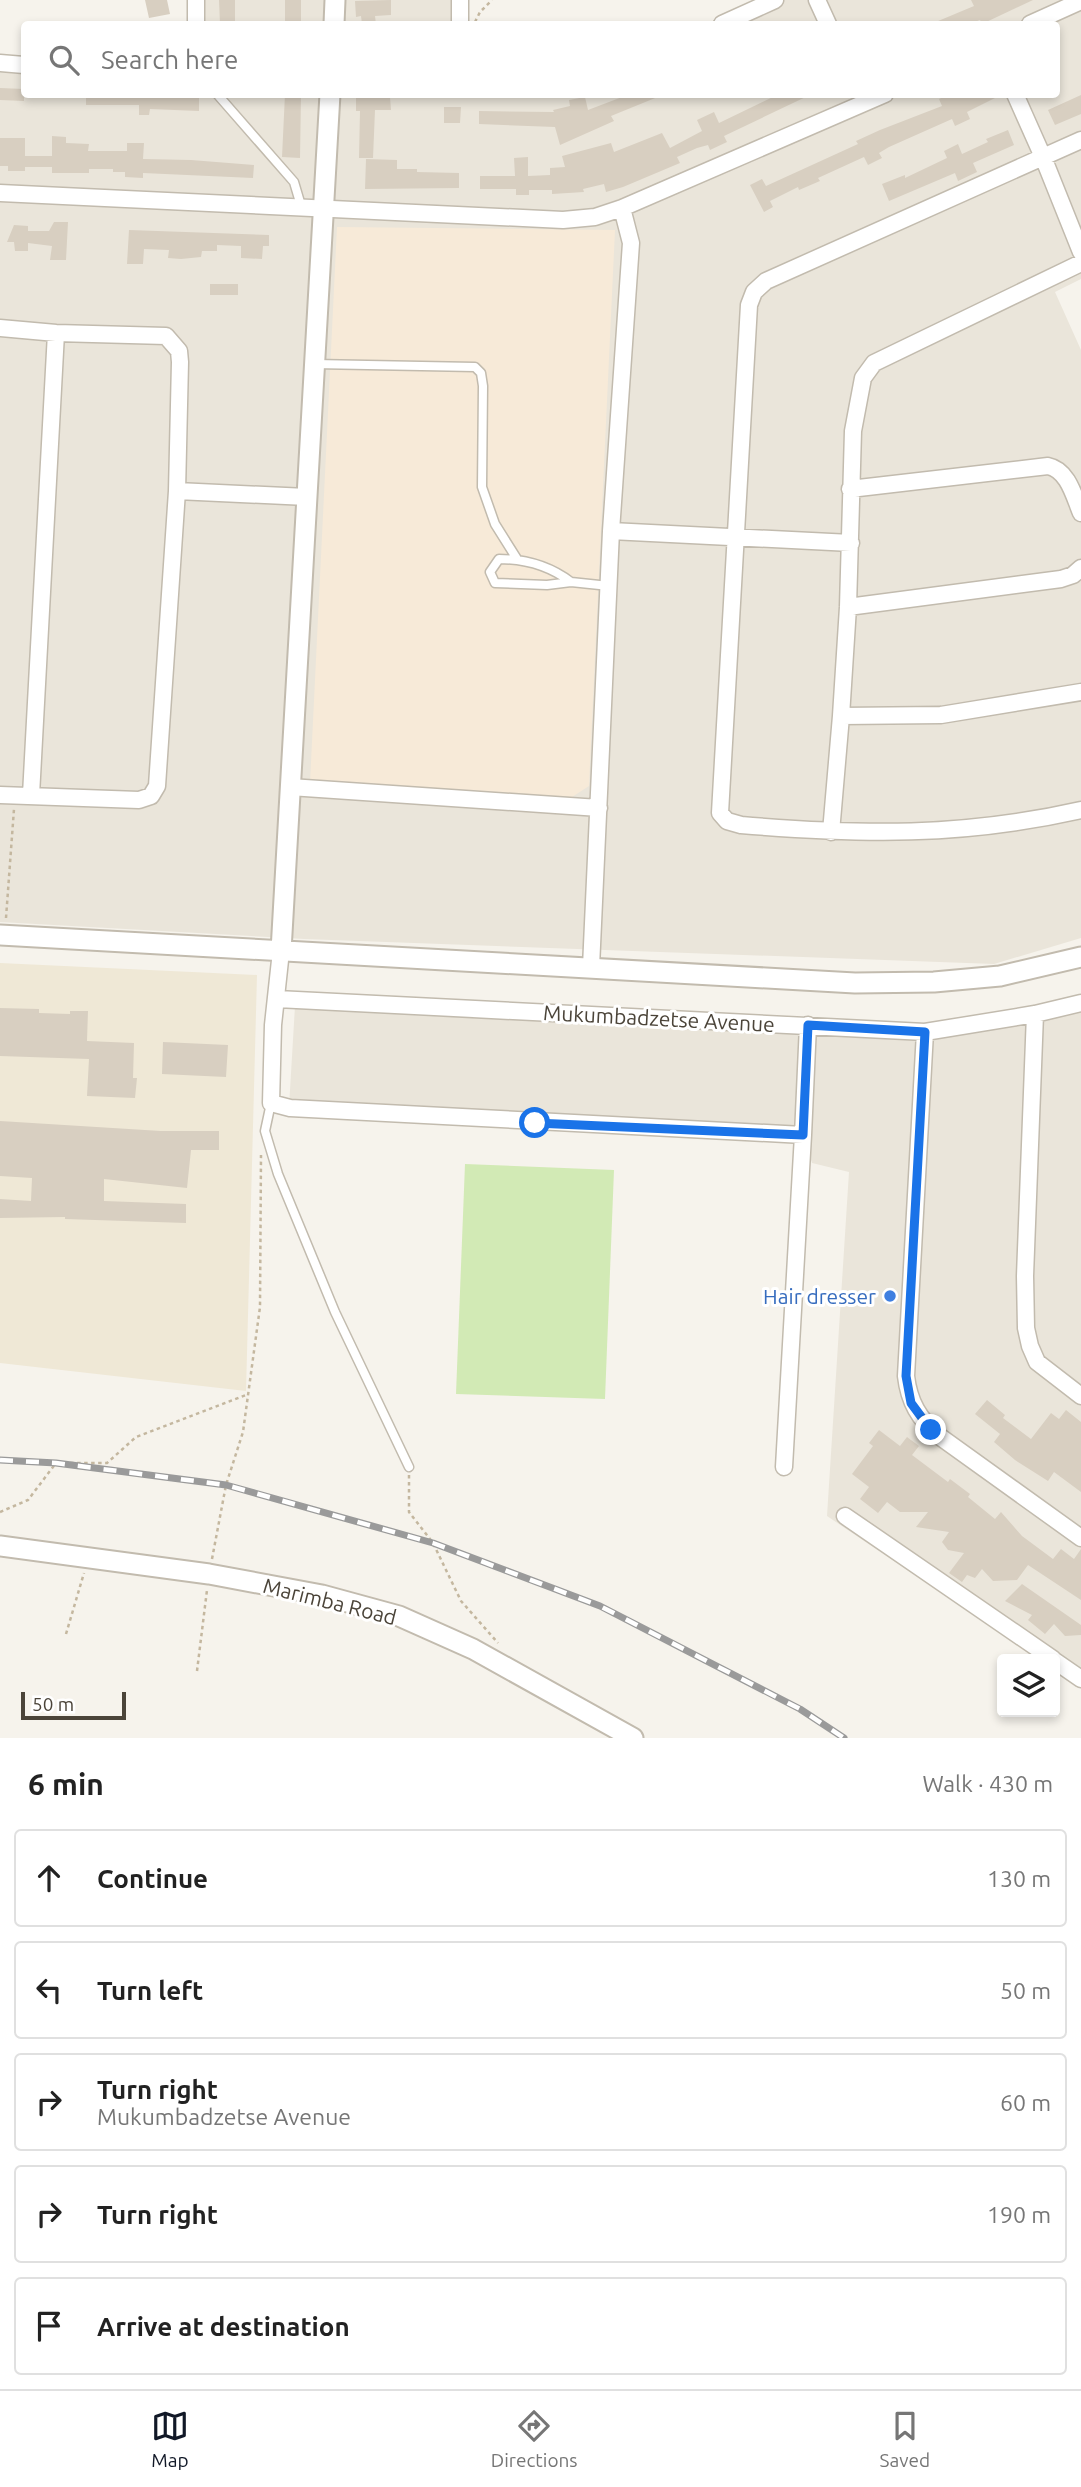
<!DOCTYPE html>
<html lang="en">
<head>
<meta charset="utf-8">
<style>
  :root { --surface:#fff; --page:#f2f2f2; --text:#222; --muted:#767676; --line:#e0e0e0; --accent:#111827 }
  body { margin:0; font-family:Ubuntu,sans-serif; background:var(--page); color:var(--text) }
  .controls { position:absolute; right:21px; bottom:21px; display:grid; overflow:hidden; border-radius:7px; box-shadow:0 4px 10px #0003 }
  .controls button { width:63px; height:63px; display:grid; place-items:center; padding:0; border:0; border-bottom:2px solid var(--line); background:var(--surface); color:var(--text); font:35px sans-serif }
  .scale { position:absolute; left:21px; bottom:18px; width:105px; box-sizing:border-box; padding-left:7px; border:4px solid #4b4439; border-top:0; font-size:19px; line-height:24px; white-space:nowrap; color:#4b4439; -webkit-text-stroke:5px #fff; paint-order:stroke }
  .stop { position:absolute; width:21px; height:21px; margin:-16px; border:5px solid #1a73e8; border-radius:50%; background:#fff }
  .stop.end { background:#1a73e8; border-color:#fff; box-shadow:0 2px 7px #0008 }
  .list { margin:0; padding:0; list-style:none }
  h2 { display:flex; justify-content:space-between; align-items:center; height:91px; margin:0; padding:0 28px; font-size:30px }
  h2 small { font-size:23px; font-weight:400; color:var(--muted) }
  .list li { display:grid; grid-template-columns:46px 1fr auto; gap:21px; align-items:center; box-sizing:border-box; height:98px; margin:0 14px 14px; padding:0 14px; border:2px solid var(--line); border-radius:7px }
  .list b { display:block; font-size:26px; white-space:nowrap }
  .list p { margin:0; font-size:23px; white-space:nowrap; color:var(--muted) }
  .list em { font-size:23px; font-style:normal; color:var(--muted) }
  .icon { flex:none; width:38px; height:38px; fill:none; stroke:currentColor; stroke-width:2; stroke-linecap:round; stroke-linejoin:round }
  .map { position:relative; flex:none; width:1081px; height:1738px; overflow:hidden }
  .search { position:absolute; background:var(--surface); box-shadow:0 4px 10px #0003; left:21px; right:21px; top:21px; height:77px; display:flex; align-items:center; gap:18px; box-sizing:border-box; padding:0 24px; border-radius:7px; color:var(--muted); font-size:26px }
  .sheet { height:651px; background:var(--surface) }
  nav { display:flex; justify-content:space-around; align-items:center; box-sizing:border-box; height:98px; border-top:2px solid var(--line); background:var(--surface); font-size:19px; color:var(--muted) }
  nav a { display:grid; justify-items:center; gap:4px }
  nav .on { color:var(--accent) }
  .map>svg:first-child { display:block }
  .residential { fill:#eae5da }
  .commercial { fill:#f7ead8 }
  .education { fill:#efe8d6 }
  .garden { fill:#d2eab5 }
  .building { fill:#d8cfc1 }
  .lines { fill:none; stroke-linecap:round; stroke-linejoin:round }
  .service-casing { stroke:#c2bbae; stroke-width:11 }
  .minor-casing { stroke:#c2bbae; stroke-width:19 }
  .tertiary-casing { stroke:#c2bbae; stroke-width:23 }
  .path { stroke:#c4b79f; stroke-width:2.5; stroke-dasharray:3.5 3.5; stroke-linecap:butt }
  .service { stroke:#fff; stroke-width:8 }
  .minor { stroke:#fff; stroke-width:16 }
  .tertiary { stroke:#fff; stroke-width:19 }
  .rail-casing { stroke:#9a9a9a; stroke-width:7 }
  .rail { stroke:#fff; stroke-width:4.5; stroke-dasharray:13; stroke-linecap:butt }
  .route { stroke:#1a73e8; stroke-width:9 }
  .shop-dot { fill:#3f7fe0; stroke:#fff; stroke-width:2.5 }
  .labels { text-anchor:middle; dominant-baseline:central; stroke-width:6; stroke-linejoin:round; paint-order:stroke }
  .street-label { font-size:21px; fill:#4b4439; stroke:#fff }
  .shop-label { font-size:21px; fill:#366cbe; stroke:#fff; text-anchor:end }
</style>
</head>
<body>
<div class="map">
<svg width="1081" height="1738" viewBox="0 0 1081 1738">
  <rect width="100%" height="100%" fill="#f6f3ec"/>
  <path class="residential" d="M 191,0 L 467,0 L 469,24 L 191,24 Z
    M 759,0 L 1081,0 L 1081,279 L 1055,292 L 1081,350 L 1081,938 L 994,964 L 304,939 L 0,922 L 0,56 L 24,58 L 24,94 L 1056,94 L 1056,24 L 707,24 Z
    M 1081,997 L 1081,1687 L 827,1516 L 849,1172 L 812,1163 L 801,1130 L 289,1107 L 295,1006 L 898,1031 Z"/>
  <path class="commercial" d="M 337,227 L 615,230 L 589,786 L 572,797 L 310,783 Z"/>
  <path class="education" d="M 0,963 L 257,975 L 246,1391 L 0,1363 Z"/>
  <path class="garden" d="M 465,1164 L 614,1170 L 605,1399 L 456,1394 Z"/>
  <path class="building" d="M 145,0 L 167,0 L 170,14 L 149,18 Z
    M 219,0 L 235,0 L 235,24 L 220,24 Z
    M 285,0 L 301,0 L 301,24 L 285,24 Z
    M 391,0 L 391,15 L 375,16 L 376,24 L 362,24 L 361,16 L 356,17 L 355,1 Z
    M 971,0 L 1033,0 L 982,24 L 980,20 L 969,24 L 931,24 L 974,6 Z
    M 0,88 L 24,89 L 24,101 L 0,100 Z
    M 86,94 L 199,95 L 199,111 L 150,109 L 149,115 L 139,115 L 139,105 L 86,105 Z
    M 285,94 L 301,94 L 300,158 L 282,157 Z
    M 356,94 L 390,97 L 391,110 L 375,110 L 373,158 L 359,158 L 360,111 L 356,111 Z
    M 630,94 L 665,94 L 611,116 L 614,121 L 560,145 L 555,127 L 479,124 L 479,111 L 554,112 L 553,110 L 570,106 L 569,100 L 585,97 L 588,110 Z
    M 779,94 L 812,94 L 724,136 L 727,142 L 710,150 L 708,145 L 697,148 L 677,157 L 680,163 L 623,187 L 606,192 L 604,184 L 583,189 L 584,192 L 552,194 L 552,190 L 529,190 L 529,195 L 516,195 L 516,189 L 480,189 L 480,176 L 515,176 L 514,158 L 528,157 L 528,176 L 550,175 L 550,168 L 565,167 L 562,156 L 611,143 L 614,152 L 662,133 L 670,148 L 702,131 L 697,120 L 714,112 L 719,123 Z
    M 949,94 L 1003,94 L 967,112 L 970,119 L 955,126 L 952,119 L 889,147 L 879,153 L 882,158 L 868,165 L 864,157 L 818,178 L 820,181 L 799,190 L 798,187 L 770,201 L 773,207 L 764,212 L 750,185 L 762,179 L 766,186 L 858,144 L 856,141 L 880,130 L 942,106 L 939,99 Z
    M 1081,95 L 1081,114 L 1055,125 L 1048,110 Z
    M 444,107 L 461,107 L 460,123 L 444,123 Z
    M 1008,130 L 1014,145 L 973,163 L 977,172 L 958,181 L 955,173 L 889,201 L 882,184 L 905,175 L 905,178 L 947,158 L 944,151 L 958,144 L 962,154 L 988,142 L 986,139 Z
    M 52,136 L 66,137 L 66,143 L 89,144 L 88,151 L 127,151 L 127,143 L 144,143 L 143,159 L 191,160 L 254,165 L 253,178 L 143,173 L 143,178 L 125,177 L 125,172 L 113,172 L 113,169 L 89,169 L 89,173 L 52,173 L 52,167 L 25,167 L 25,171 L 8,171 L 8,166 L 0,166 L 0,138 L 25,138 L 25,156 L 52,156 Z
    M 366,159 L 397,160 L 397,169 L 417,169 L 417,172 L 459,173 L 459,188 L 365,189 Z
    M 54,222 L 68,222 L 66,260 L 50,260 L 52,246 L 28,243 L 28,251 L 15,251 L 14,242 L 7,242 L 14,225 L 28,226 L 28,231 L 49,231 Z
    M 129,230 L 269,235 L 269,246 L 263,246 L 262,259 L 241,258 L 241,246 L 217,245 L 217,251 L 202,251 L 201,257 L 181,259 L 168,258 L 169,250 L 144,249 L 143,264 L 127,264 Z
    M 210,284 L 238,284 L 238,295 L 210,295 Z
    M 0,1008 L 39,1009 L 39,1013 L 70,1014 L 70,1011 L 88,1011 L 87,1041 L 134,1043 L 133,1078 L 137,1078 L 135,1098 L 87,1096 L 89,1059 L 0,1056 Z
    M 163,1042 L 228,1045 L 226,1077 L 162,1074 Z
    M 0,1121 L 161,1131 L 219,1131 L 219,1150 L 191,1150 L 187,1188 L 104,1179 L 104,1201 L 186,1204 L 186,1223 L 65,1219 L 65,1217 L 0,1218 L 0,1199 L 31,1201 L 32,1178 L 0,1176 Z
    M 987,1400 L 1005,1415 L 1003,1418 L 1031,1439 L 1051,1413 L 1059,1419 L 1066,1410 L 1081,1422 L 1081,1492 L 1054,1472 L 1048,1481 L 1015,1460 L 994,1442 L 1000,1434 L 975,1414 Z
    M 879,1430 L 900,1446 L 907,1437 L 919,1446 L 912,1455 L 948,1482 L 950,1479 L 970,1494 L 968,1497 L 995,1519 L 1001,1512 L 1022,1536 L 1053,1559 L 1061,1549 L 1074,1559 L 1081,1549 L 1081,1600 L 1028,1565 L 1017,1580 L 993,1581 L 982,1569 L 975,1578 L 967,1575 L 962,1582 L 949,1573 L 964,1553 L 948,1550 L 942,1542 L 949,1532 L 916,1527 L 928,1512 L 900,1512 L 887,1502 L 878,1513 L 860,1499 L 869,1487 L 852,1474 L 873,1446 L 869,1443 Z
    M 1022,1584 L 1081,1625 L 1081,1635 L 1065,1636 L 1054,1624 L 1045,1634 L 1028,1620 L 1032,1615 L 1005,1601 Z"/>
  <g class="lines">
    <defs>
      <path id="service" d="M 217,94 L 294,182 L 302,209
        M 314,364 L 475,367 L 481,373 L 483,386 L 482,487 L 495,524 L 517,559
        M 571,582 C 550,566 526,559 499,559 L 490,572 L 495,583 L 547,585 L 571,582 L 609,586
        M 271,1103 L 265,1131 L 278,1174 L 335,1312 L 409,1467"/>
      <path id="minor" d="M 196,0 L 196,24
        M 817,0 L 828,24
        M 460,24 L 460,0
        M 722,24 L 775,0
        M 1030,24 L 1081,1
        M 0,63 L 24,65
        M 1015,94 L 1043,157 L 1081,252
        M 1081,140 L 766,281 L 754,292 L 749,305 L 720,813 L 727,821 L 741,825 C 861,835 962,837 1081,810
        M 0,193 L 563,220 L 595,217 L 622,208 L 885,94
        M 0,328 L 56,333 L 166,336 L 179,351 L 180,362 L 177,491 L 157,786 L 151,796 L 139,800 L 0,795
        M 850,489 L 1048,466 C 1068,470 1074,496 1081,513
        M 177,491 L 307,497
        M 611,531 L 851,543
        M 848,607 L 1061,579 L 1073,575 L 1081,568
        M 841,716 L 941,715 L 1081,692
        M 290,787 L 599,808
        M 31,795 L 56,333
        M 831,832 L 841,716 L 848,607 L 853,431 L 863,378 L 874,363 L 1081,263
        M 281,951 L 273,1025 L 271,1103 L 290,1108 L 803,1135 L 808,1025
        M 591,967 L 611,531 L 631,243 L 622,208
        M 277,999 L 925,1032 L 1035,1014 L 1081,1003
        M 1035,1014 L 1025,1276 L 1026,1328 L 1030,1346 L 1037,1362 L 1081,1396
        M 925,1032 L 906,1376 C 909,1402 919,1419 939,1436 L 1081,1538
        M 784,1467 L 803,1135
        M 845,1516 L 1053,1659
        M 1055,1661 L 1081,1679"/>
      <path id="tertiary" d="M 334,24 L 335,0
        M 0,935 L 855,983 L 934,982 L 1000,976 L 1081,957
        M 281,951 L 330,94
        M 0,1546 L 209,1574 L 322,1595 L 399,1616 L 473,1649 L 633,1738"/>
    </defs>
    <use href="#service" class="service-casing"/>
    <use href="#minor" class="minor-casing"/>
    <use href="#tertiary" class="tertiary-casing"/>
    <path class="path" d="M 475,22 L 480,12 L 492,0
      M 6,918 L 14,809
      M 409,1475 L 409,1512 L 433,1543 L 461,1601 L 498,1643
      M 0,1512 L 28,1500 L 56,1463 L 107,1463 L 136,1437 L 246,1395
      M 212,1559 L 226,1485 L 243,1432 L 260,1307 L 261,1155
      M 66,1634 L 84,1573
      M 197,1671 L 207,1590"/>
    <use href="#service" class="service"/>
    <use href="#minor" class="minor"/>
    <use href="#tertiary" class="tertiary"/>
    <defs>
      <path id="rail" d="M 0,1460 L 56,1463 L 226,1485 L 433,1543 L 600,1606 L 800,1709 L 844,1738"/>
    </defs>
    <use href="#rail" class="rail-casing"/>
    <use href="#rail" class="rail"/>
  </g>
  <g class="lines">
    <path class="route" d="M 535,1123 L 803,1135 L 808,1025 L 925,1032 L 906,1376 L 911,1403 L 931,1430"/>
  </g>
  <circle class="shop-dot" cx="890" cy="1296" r="7"/>
  <g class="labels">
    <g class="street-label">
      <text transform="translate(659 1018) rotate(3)">Mukumbadzetse Avenue</text>
      <text transform="translate(330 1601) rotate(14)">Marimba Road</text>
    </g>
    <g class="shop-label">
      <text x="876" y="1296">Hair dresser</text>
    </g>
  </g>
</svg>
<div class="controls">
<button><svg class="icon" aria-label="layers" viewBox="0 0 24 24"><path d="M12 4l9 5-9 5-9-5zM3 14l9 5 9-5"/></svg></button>
</div>
<div class="scale">50 m</div>
<div class="stop" style="left:535px;top:1123px"></div>
<div class="stop end" style="left:931px;top:1430px"></div>
<div class="search"><svg class="icon" aria-label="search" viewBox="0 0 24 24"><circle cx="10" cy="10" r="6"/><path d="M15 15l6 6"/></svg>Search here</div>
</div>
<section class="sheet">
<h2>6 min<small>Walk · 430 m</small></h2>
<ul class="list">
<li><svg class="icon" aria-label="ahead" viewBox="0 0 24 24"><path d="M12 20V5M6 11l6-6 6 6"/></svg><div><b>Continue</b></div><em>130 m</em></li>
<li><svg class="icon" aria-label="left" viewBox="0 0 24 24"><path d="M17 20v-9H6M10 6l-5 5 5 5"/></svg><div><b>Turn left</b></div><em>50 m</em></li>
<li><svg class="icon" aria-label="right" viewBox="0 0 24 24"><path d="M7 20v-9h11M14 6l5 5-5 5"/></svg><div><b>Turn right</b><p>Mukumbadzetse Avenue</p></div><em>60 m</em></li>
<li><svg class="icon" aria-label="right" viewBox="0 0 24 24"><path d="M7 20v-9h11M14 6l5 5-5 5"/></svg><div><b>Turn right</b></div><em>190 m</em></li>
<li><svg class="icon" aria-label="arrive" viewBox="0 0 24 24"><path d="M6 21V4h12l-3 4 3 4H6"/></svg><div><b>Arrive at destination</b></div></li>
</ul>
</section>
<nav>
<a class="on"><svg class="icon" aria-label="map" viewBox="0 0 24 24"><path d="M3 6l6-2 6 2 6-2v14l-6 2-6-2-6 2zM9 4v14M15 6v14"/></svg>Map</a>
<a><svg class="icon" aria-label="directions" viewBox="0 0 24 24"><path d="M12 3l9 9-9 9-9-9zM9 14v-3h6M13 9l2 2-2 2"/></svg>Directions</a>
<a><svg class="icon" aria-label="saved" viewBox="0 0 24 24"><path d="M7 4h10v16l-5-4-5 4z"/></svg>Saved</a>
</nav>
</body>
</html>
